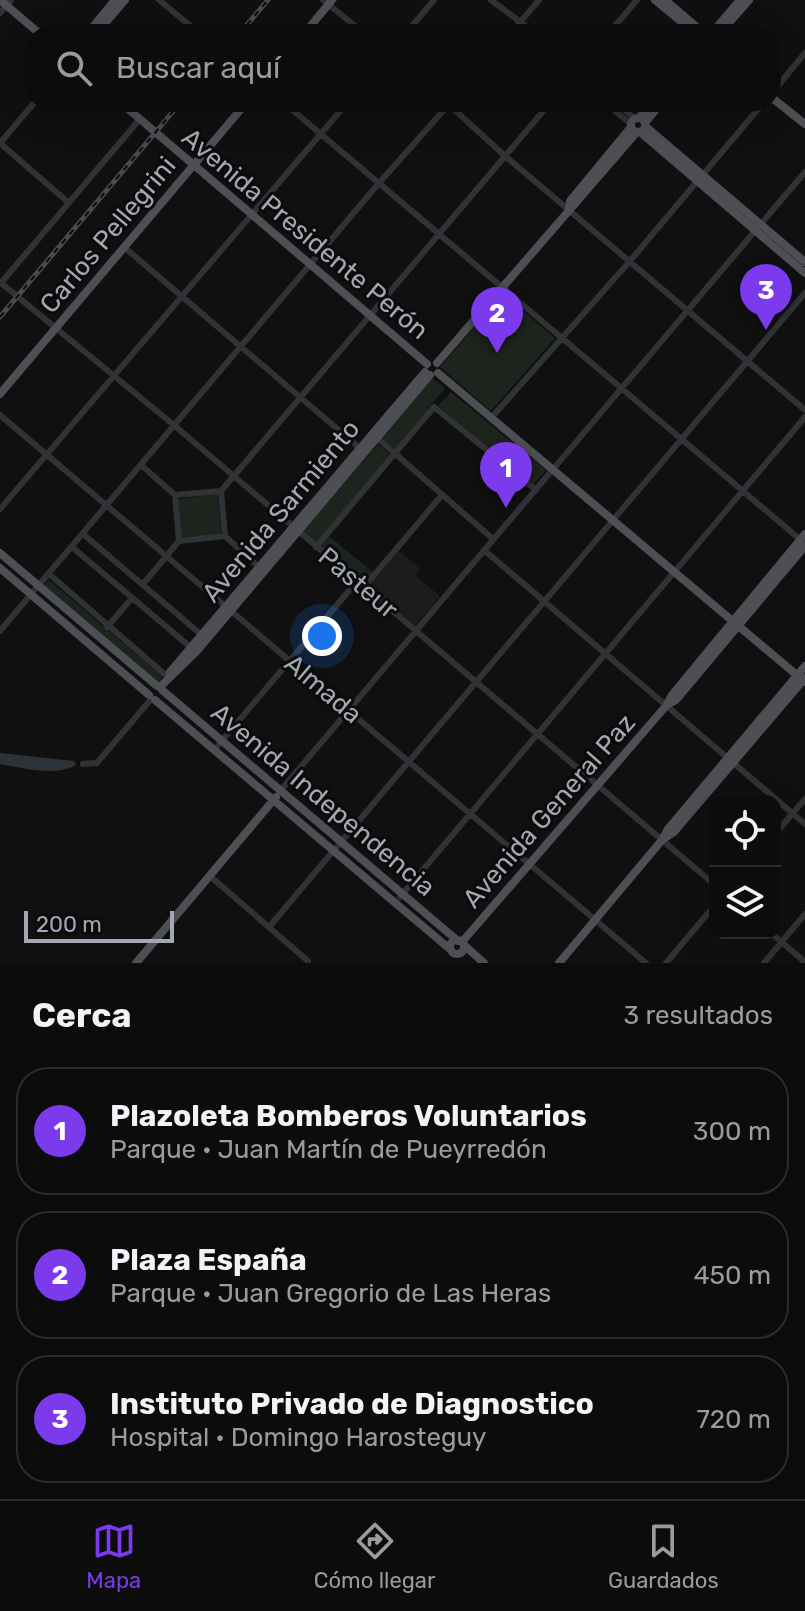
<!DOCTYPE html>
<html lang="es">
<head>
<meta charset="utf-8">
<style>
  :root { --surface:#0c0c0d; --page:#1a1a1b; --text:#f1f3f6; --muted:#9a9b9d; --line:#2c2c2e; --accent:#7c3aed }
  body { margin:0; font-family:Rubik,sans-serif; background:var(--page); color:var(--text) }
  .controls { position:absolute; right:24px; bottom:24px; display:grid; overflow:hidden; border-radius:16px; box-shadow:0 8px 32px #0002 }
  .controls button { width:72px; height:72px; display:grid; place-items:center; padding:0; border:0; border-bottom:2px solid var(--line); background:var(--surface); color:var(--text); font:40px sans-serif }
  .scale { position:absolute; left:24px; bottom:20px; width:150px; box-sizing:border-box; padding-left:8px; border:4px solid #a2a7b1; border-top:0; font-size:22px; line-height:28px; white-space:nowrap; color:#a2a7b1; -webkit-text-stroke:6px #0b0b0c; paint-order:stroke }
  .you { position:absolute; left:322px; top:636px; width:28px; height:28px; margin:-20px; border:6px solid #fff; border-radius:50%; background:#1a73e8; box-shadow:0 0 0 12px #1a73e833 }
  .badge { display:grid; place-items:center; width:52px; height:52px; border-radius:50%; background:var(--accent); color:#fff; font-size:26px; font-weight:700 }
  .pin { position:absolute; translate:-50% -66px; filter:drop-shadow(0 2px 4px #0008) }
  .pin::after { content:''; position:absolute; top:42px; width:28px; height:24px; background:inherit; clip-path:polygon(0 0,100% 0,50% 100%) }
  .list { margin:0; padding:0; list-style:none }
  h2 { display:flex; justify-content:space-between; align-items:center; height:104px; margin:0; padding:0 32px; font-size:34px }
  h2 small { font-size:26px; font-weight:400; color:var(--muted) }
  .list li { display:grid; grid-template-columns:52px 1fr auto; gap:24px; align-items:center; box-sizing:border-box; height:128px; margin:0 16px 16px; padding:0 16px; border:2px solid var(--line); border-radius:32px }
  .list b { display:block; font-size:30px; white-space:nowrap }
  .list p { margin:0; font-size:26px; white-space:nowrap; color:var(--muted) }
  .list em { font-size:26px; font-style:normal; color:var(--muted) }
  .icon { flex:none; width:44px; height:44px; fill:none; stroke:currentColor; stroke-width:2; stroke-linecap:round; stroke-linejoin:round }
  .map { position:relative; flex:none; width:805px; height:963px; overflow:hidden }
  .search { position:absolute; background:var(--surface); box-shadow:0 8px 32px #0002; left:24px; right:24px; top:24px; height:88px; display:flex; align-items:center; gap:20px; box-sizing:border-box; padding:0 28px; border-radius:32px; color:var(--muted); font-size:30px }
  .sheet { height:536px; background:var(--surface) }
  nav { display:flex; justify-content:space-around; align-items:center; box-sizing:border-box; height:112px; border-top:2px solid var(--line); background:var(--surface); font-size:22px; color:var(--muted) }
  nav a { display:grid; justify-items:center; gap:4px }
  nav .on { color:var(--accent) }
  .map>svg:first-child { display:block }
  .built { fill:#1c1c1e }
  .green { fill:#1d231d }
  .water { fill:#2b3238 }
  .lines { fill:none; stroke-linecap:round; stroke-linejoin:round }
  .minor { stroke:#313236; stroke-width:6 }
  .major { stroke:#4e4f55; stroke-width:8 }
  .rail-casing { stroke:#494a4f; stroke-width:5 }
  .rail { stroke:#0b0b0c; stroke-width:2; stroke-dasharray:6; stroke-linecap:butt }
  .labels { text-anchor:middle; dominant-baseline:central; stroke-width:6; stroke-linejoin:round; paint-order:stroke }
  .street-label { font-size:26px; fill:#a2a7b1; stroke:#0b0b0c }
</style>
</head>
<body>
<div class="map">
<svg width="805" height="963" viewBox="0 0 805 963">
  <rect width="100%" height="100%" fill="#101011"/>
  <path class="built" d="M 399,551 L 421,569 L 416,576 L 440,596 L 415,626 L 369,587 Z"/>
  <path class="green" d="M 503,294 L 555,338 L 491,411 L 440,367 Z
    M 431,377 L 445,388 L 395,449 L 381,438 Z
    M 451,392 L 546,470 L 533,485 L 438,406 Z
    M 378,444 L 391,455 L 316,543 L 303,531 Z
    M 218,494 L 221,535 L 181,537 L 178,499 Z
    M 329,536 L 374,573 L 364,584 L 320,548 Z
    M 49,580 L 162,676 L 159,684 L 43,587 Z"/>
  <path class="water" d="M 0,753 L 74,761 L 76,765 C 55,777 23,768 0,764 Z"/>
  <g class="lines">
    <path class="minor" d="M 159,0 L 193,28 L 196,34
      M 323,0 L 365,34
      M 491,0 L 536,34
      M 0,13 L 11,0
      M 519,23 L 524,34
      M 405,34 L 434,0
      M 510,34 L 539,0
      M 608,34 L 637,0
      M 771,94 L 805,53
      M 283,102 L 802,541
      M 446,102 L 505,156 L 805,410
      M 604,102 L 631,124
      M 616,102 L 635,119
      M 131,111 L 140,102
      M 0,143 L 69,203
      M 0,143 L 35,102
      M 124,247 L 362,450
      M 0,282 L 175,426 L 715,885
      M 1,283 L 139,120
      M 0,415 L 646,963
      M 492,417 L 630,261 L 764,102
      M 375,436 L 493,539
      M 141,465 L 175,495
      M 221,491 L 225,536 L 179,541 L 175,495 L 221,491 L 551,102
      M 0,509 L 348,102
      M 83,534 L 204,637
      M 225,536 L 261,569
      M 72,547 L 194,650
      M 316,547 L 434,407 L 536,490
      M 484,550 L 805,824
      M 49,574 L 169,678
      M 143,584 L 179,541
      M 364,587 L 442,495
      M 107,627 L 132,598
      M 0,631 L 379,183 L 451,102
      M 214,750 L 358,580
      M 83,764 L 97,763 L 152,698
      M 281,790 L 805,172
      M 775,834 L 805,799
      M 210,876 L 308,961
      M 400,897 L 805,417
      M 269,927 L 805,293
      M 771,933 L 805,962
      M 666,963 L 715,905
      M 764,963 L 805,914"/>
    <path class="major" d="M 0,0 L 40,34
      M 655,0 L 696,34
      M 665,0 L 705,34
      M 87,34 L 115,0
      M 96,34 L 125,0
      M 304,34 L 332,0
      M 711,34 L 740,0
      M 719,34 L 749,0
      M 771,97 L 805,124
      M 120,102 L 427,364
      M 639,118 L 653,102
      M631 125a7 7 0 1 1 14 0a7 7 0 1 1-14 0Z
      M 645,123 L 662,102
      M 645,126 L 805,262
      M 640,132 L 805,273
      M 569,208 L 570,201 L 631,127
      M 437,363 L 637,132
      M 438,373 L 805,682
      M 0,394 L 247,102
      M 0,553 L 157,686
      M 0,568 L 149,695
      M 169,678 L 170,672 L 425,372
      M 160,687 L 196,652 L 430,375
      M 162,690 L 458,941
      M 155,700 L 451,950
      M 667,705 L 676,700 L 805,546
      M 662,840 L 674,832 L 805,678
      M450 947a7 7 0 1 1 14 0a7 7 0 1 1-14 0Z
      M 462,942 L 666,706 L 672,695 L 805,534
      M 464,945 L 484,963
      M 136,963 L 276,797
      M 559,963 L 662,840 L 668,829 L 805,666"/>
    <defs>
      <path id="rail" d="M 239,34 L 268,0
        M 0,317 L 181,102"/>
    </defs>
    <use href="#rail" class="rail-casing"/>
    <use href="#rail" class="rail"/>
  </g>
  <g class="labels">
    <g class="street-label">
      <text transform="translate(305 234) rotate(40)">Avenida Presidente Perón</text>
      <text transform="translate(108 235) rotate(-50)">Carlos Pellegrini</text>
      <text transform="translate(281 511) rotate(-50)">Avenida Sarmiento</text>
      <text transform="translate(358 583) rotate(40)">Pasteur</text>
      <text transform="translate(323 689) rotate(40)">Almada</text>
      <text transform="translate(323 800) rotate(40)">Avenida Independencia</text>
      <text transform="translate(549 811) rotate(-49)">Avenida General Paz</text>
    </g>
  </g>
</svg>
<div class="controls">
<button><svg class="icon" aria-label="locate" viewBox="0 0 24 24"><circle cx="12" cy="12" r="6"/><path d="M12 2v4M12 18v4M2 12h4M18 12h4"/></svg></button>
<button><svg class="icon" aria-label="layers" viewBox="0 0 24 24"><path d="M12 4l9 5-9 5-9-5zM3 14l9 5 9-5"/></svg></button>
</div>
<div class="scale">200 m</div>
<div class="you"></div>
<div class="pin badge" style="left:506px;top:508px">1</div>
<div class="pin badge" style="left:497px;top:353px">2</div>
<div class="pin badge" style="left:766px;top:330px">3</div>
<div class="search"><svg class="icon" aria-label="search" viewBox="0 0 24 24"><circle cx="10" cy="10" r="6"/><path d="M15 15l6 6"/></svg>Buscar aquí</div>
</div>
<section class="sheet">
<h2>Cerca<small>3 resultados</small></h2>
<ul class="list">
<li><span class="badge">1</span><div><b>Plazoleta Bomberos Voluntarios</b><p>Parque · Juan Martín de Pueyrredón</p></div><em>300 m</em></li>
<li><span class="badge">2</span><div><b>Plaza España</b><p>Parque · Juan Gregorio de Las Heras</p></div><em>450 m</em></li>
<li><span class="badge">3</span><div><b>Instituto Privado de Diagnostico</b><p>Hospital · Domingo Harosteguy</p></div><em>720 m</em></li>
</ul>
</section>
<nav>
<a class="on"><svg class="icon" aria-label="map" viewBox="0 0 24 24"><path d="M3 6l6-2 6 2 6-2v14l-6 2-6-2-6 2zM9 4v14M15 6v14"/></svg>Mapa</a>
<a><svg class="icon" aria-label="directions" viewBox="0 0 24 24"><path d="M12 3l9 9-9 9-9-9zM9 14v-3h6M13 9l2 2-2 2"/></svg>Cómo llegar</a>
<a><svg class="icon" aria-label="saved" viewBox="0 0 24 24"><path d="M7 4h10v16l-5-4-5 4z"/></svg>Guardados</a>
</nav>
</body>
</html>
